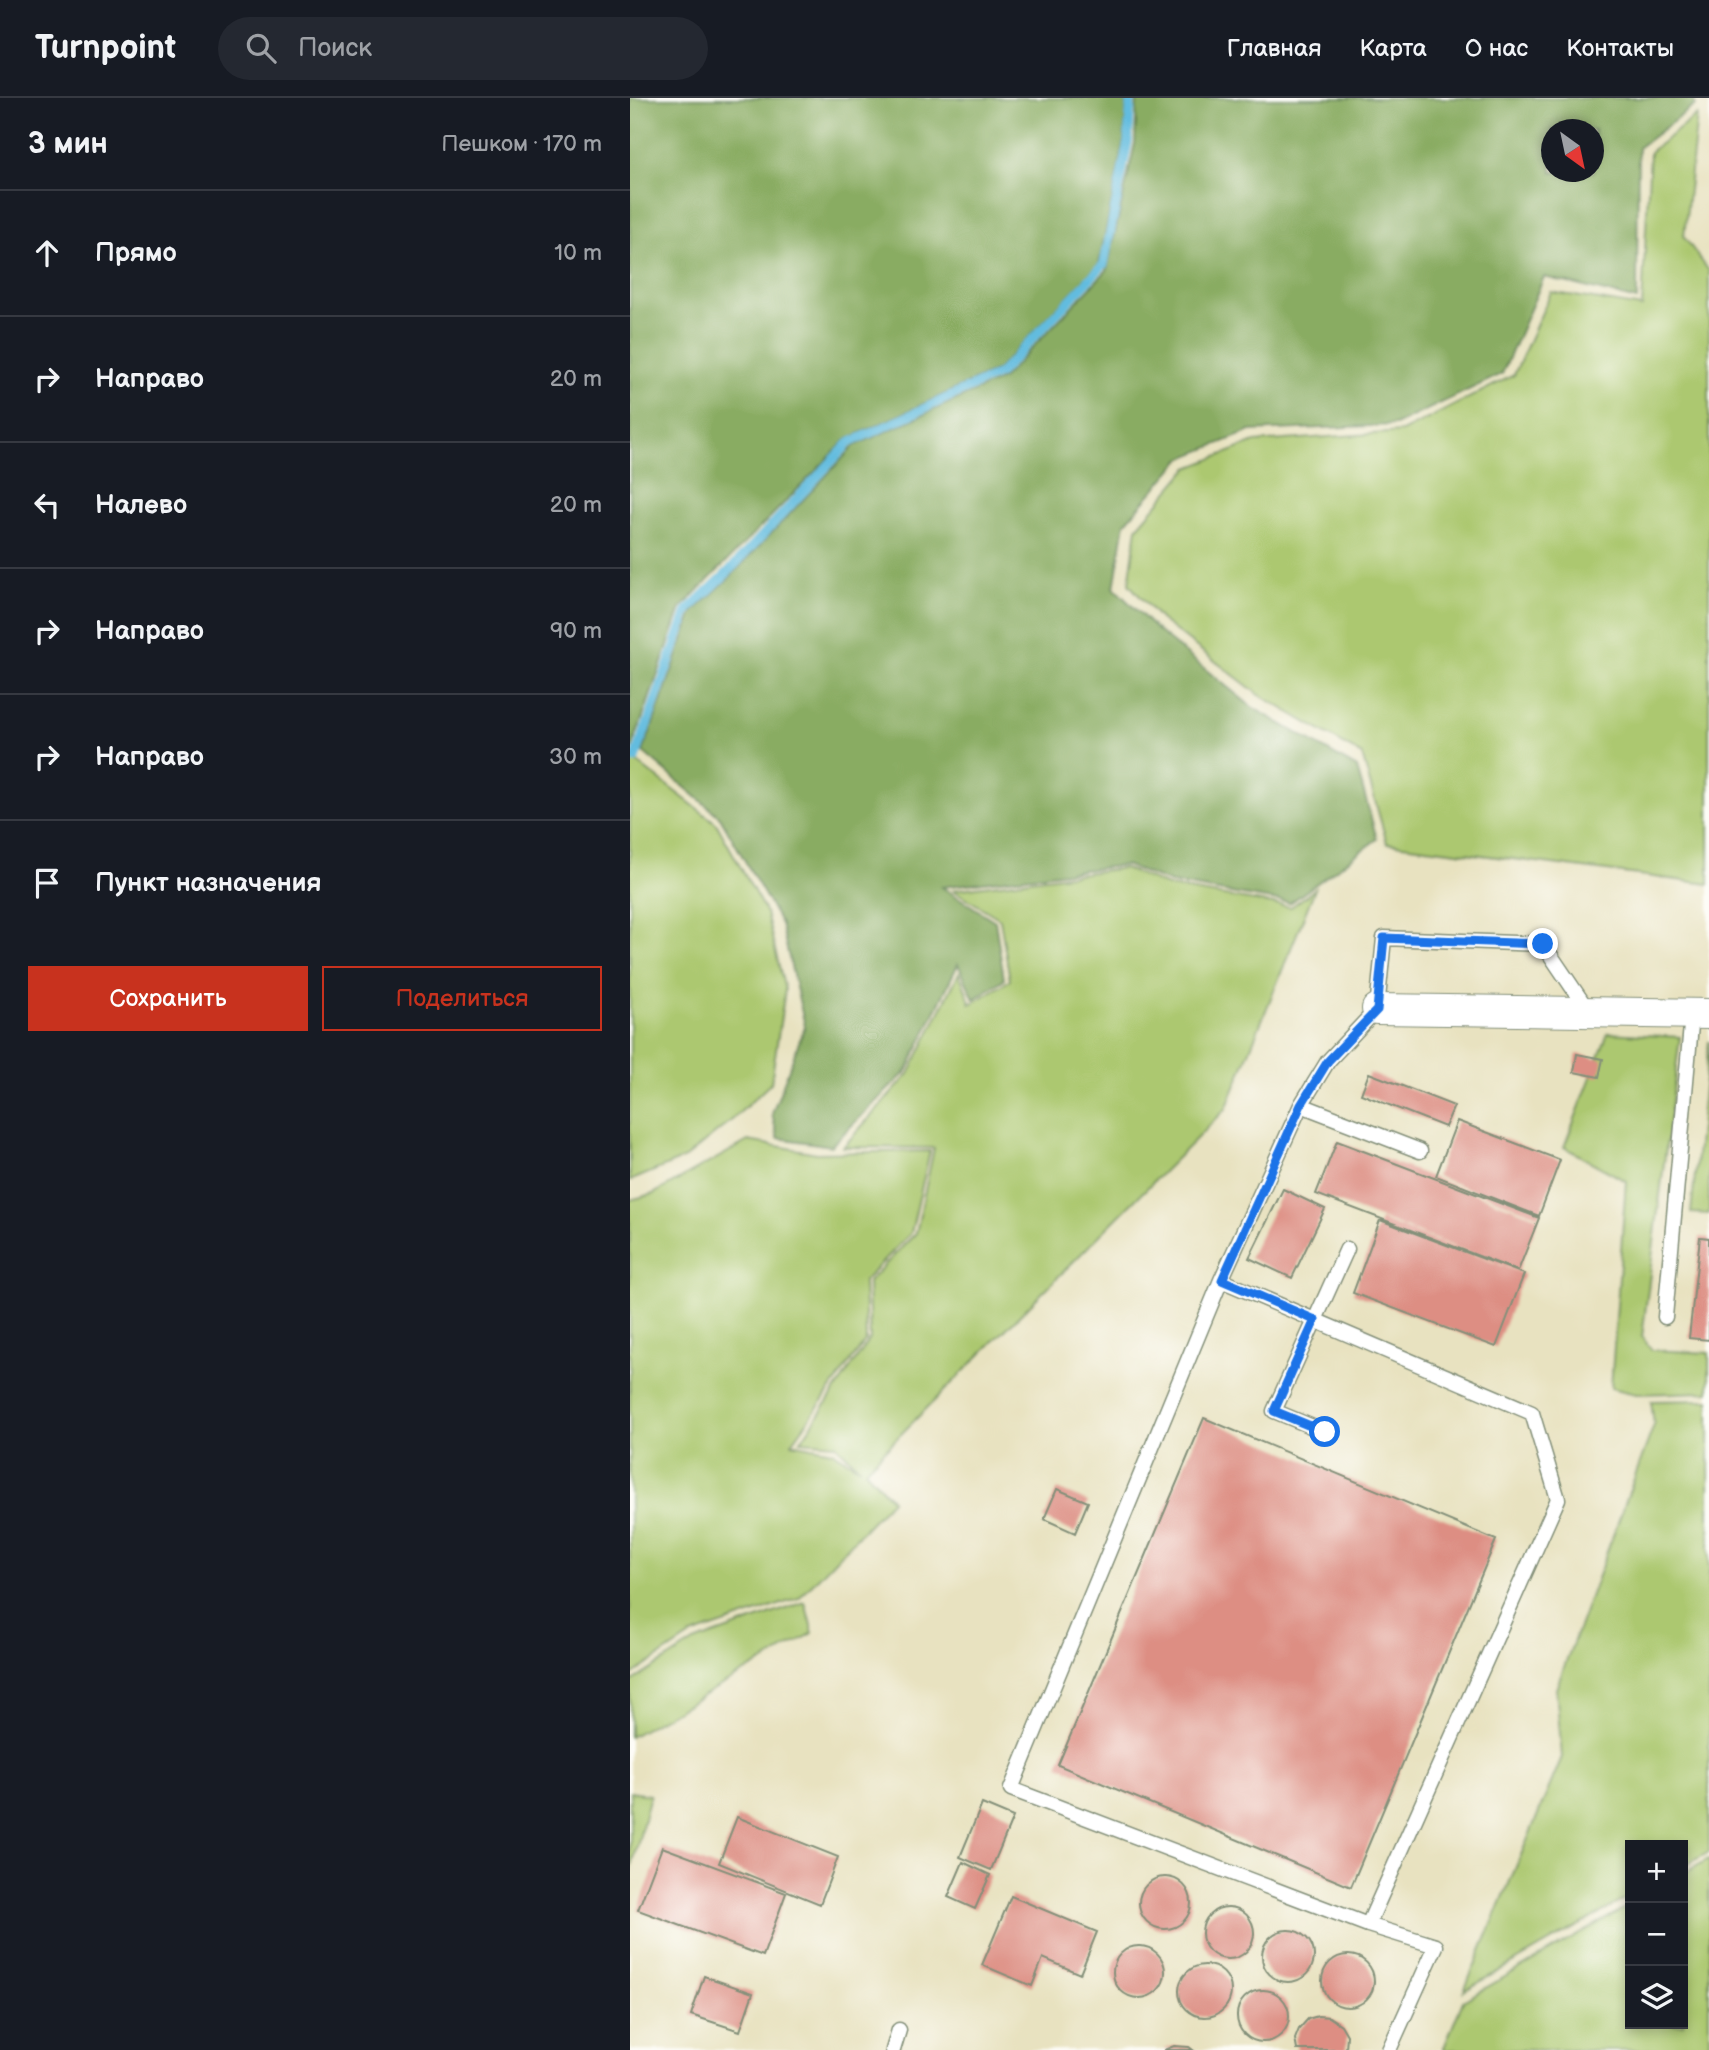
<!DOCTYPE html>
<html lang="ru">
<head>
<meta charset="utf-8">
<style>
  :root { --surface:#171b24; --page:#242831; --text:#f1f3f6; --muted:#9ea1a6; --line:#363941; --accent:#c8321e }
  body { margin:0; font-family:"Balsamiq Sans",sans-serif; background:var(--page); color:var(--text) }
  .controls { position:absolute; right:21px; bottom:21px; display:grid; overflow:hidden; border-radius:0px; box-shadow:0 4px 10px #0003 }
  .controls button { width:63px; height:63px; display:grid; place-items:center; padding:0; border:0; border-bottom:2px solid var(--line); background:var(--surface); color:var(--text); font:35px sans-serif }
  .compass { position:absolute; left:911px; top:21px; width:63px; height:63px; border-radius:50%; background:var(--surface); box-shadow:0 4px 10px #0003; rotate:147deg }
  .stop { position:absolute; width:21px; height:21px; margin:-16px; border:5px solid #1a73e8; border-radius:50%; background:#fff }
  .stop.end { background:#1a73e8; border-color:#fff; box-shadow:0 2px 7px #0008 }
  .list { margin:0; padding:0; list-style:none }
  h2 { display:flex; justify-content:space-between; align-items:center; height:91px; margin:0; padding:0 28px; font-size:30px }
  h2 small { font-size:23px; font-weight:400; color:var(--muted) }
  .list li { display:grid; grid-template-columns:46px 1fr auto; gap:21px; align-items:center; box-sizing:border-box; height:126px; padding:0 28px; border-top:2px solid var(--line) }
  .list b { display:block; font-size:26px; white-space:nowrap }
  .list em { font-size:23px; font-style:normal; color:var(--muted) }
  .actions { display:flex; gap:14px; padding:21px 28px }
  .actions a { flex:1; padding:16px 0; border:2px solid var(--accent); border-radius:0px; text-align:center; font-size:24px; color:var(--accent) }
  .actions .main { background:var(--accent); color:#fff }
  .icon { flex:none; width:38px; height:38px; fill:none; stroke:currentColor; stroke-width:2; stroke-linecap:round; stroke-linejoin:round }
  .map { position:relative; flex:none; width:1079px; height:1952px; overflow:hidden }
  header { display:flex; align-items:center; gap:42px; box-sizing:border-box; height:98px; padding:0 35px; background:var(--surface); border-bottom:2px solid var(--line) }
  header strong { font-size:33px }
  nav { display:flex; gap:38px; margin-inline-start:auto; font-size:24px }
  .search { width:490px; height:63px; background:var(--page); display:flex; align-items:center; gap:18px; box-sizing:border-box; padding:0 24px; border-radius:38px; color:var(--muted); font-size:26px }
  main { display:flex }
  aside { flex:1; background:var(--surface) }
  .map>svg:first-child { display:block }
  .green { fill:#acc86f; stroke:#668252; stroke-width:2 }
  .forest { fill:#89ac62; stroke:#54744b; stroke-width:2; fill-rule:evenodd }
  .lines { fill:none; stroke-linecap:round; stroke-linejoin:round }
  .stream { stroke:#62bcdf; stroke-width:9 }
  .building { fill:#dd8e83 }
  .lane-casing { stroke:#84907a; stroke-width:17 }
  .street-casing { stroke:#84907a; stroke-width:32 }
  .lane { stroke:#fff; stroke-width:14 }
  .street { stroke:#fff; stroke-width:30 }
  .route { stroke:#1a73e8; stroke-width:9 }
</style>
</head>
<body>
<header>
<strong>Turnpoint</strong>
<div class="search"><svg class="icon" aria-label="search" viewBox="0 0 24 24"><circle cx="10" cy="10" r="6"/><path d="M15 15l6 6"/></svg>Поиск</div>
<nav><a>Главная</a><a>Карта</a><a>О нас</a><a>Контакты</a></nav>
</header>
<main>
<aside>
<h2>3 мин<small>Пешком · 170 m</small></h2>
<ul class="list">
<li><svg class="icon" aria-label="ahead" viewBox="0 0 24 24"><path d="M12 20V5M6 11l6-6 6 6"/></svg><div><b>Прямо</b></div><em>10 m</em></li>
<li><svg class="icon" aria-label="right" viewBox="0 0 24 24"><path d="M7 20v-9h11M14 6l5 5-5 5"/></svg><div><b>Направо</b></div><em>20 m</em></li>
<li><svg class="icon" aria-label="left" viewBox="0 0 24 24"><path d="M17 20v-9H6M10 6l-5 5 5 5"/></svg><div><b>Налево</b></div><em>20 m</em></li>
<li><svg class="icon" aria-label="right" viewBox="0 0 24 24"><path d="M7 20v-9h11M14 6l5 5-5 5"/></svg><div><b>Направо</b></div><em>90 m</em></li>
<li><svg class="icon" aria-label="right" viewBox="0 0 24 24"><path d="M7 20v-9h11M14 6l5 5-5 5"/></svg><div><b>Направо</b></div><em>30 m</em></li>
<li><svg class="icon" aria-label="arrive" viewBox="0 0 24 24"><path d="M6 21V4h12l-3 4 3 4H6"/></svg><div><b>Пункт назначения</b></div></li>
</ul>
<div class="actions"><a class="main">Сохранить</a><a>Поделиться</a></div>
</aside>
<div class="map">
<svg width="1079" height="1952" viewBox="0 0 1079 1952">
  <rect width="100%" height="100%" fill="#fdfcf7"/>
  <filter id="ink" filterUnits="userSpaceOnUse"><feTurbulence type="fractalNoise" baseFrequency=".0143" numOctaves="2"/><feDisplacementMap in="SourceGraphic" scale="14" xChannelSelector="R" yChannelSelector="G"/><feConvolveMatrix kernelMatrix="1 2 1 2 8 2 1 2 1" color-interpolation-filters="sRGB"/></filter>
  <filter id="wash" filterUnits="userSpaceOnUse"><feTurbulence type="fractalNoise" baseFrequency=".00686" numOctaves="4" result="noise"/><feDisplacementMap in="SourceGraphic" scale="28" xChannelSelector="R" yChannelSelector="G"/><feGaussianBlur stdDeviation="1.57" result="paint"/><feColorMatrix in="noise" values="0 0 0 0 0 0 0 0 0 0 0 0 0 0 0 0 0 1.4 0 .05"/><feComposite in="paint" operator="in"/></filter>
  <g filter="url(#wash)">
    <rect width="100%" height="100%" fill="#e8e2c0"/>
    <path class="green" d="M 1067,17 L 1054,139 L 1079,173 L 1079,786 L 757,745 L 732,657 L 628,596 L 530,521 L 499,486 L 507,430 L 558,370 L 625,344 L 772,334 L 884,277 L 921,194 L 1012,209 L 1020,54 Z
      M 0,659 L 86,725 L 136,815 L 155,892 L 141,985 L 102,1022 L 55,1060 L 0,1083 Z
      M 494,770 L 540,789 L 661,809 L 685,791 L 596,1011 L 235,1372 L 262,1402 L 169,1500 L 62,1537 L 0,1578 L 0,1102 L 23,1096 L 118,1043 L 187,1055 L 300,1053 L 281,1135 L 234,1183 L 236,1242 L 162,1345 L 202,1353 L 230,1370 L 205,1346 L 171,1343 L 240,1241 L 238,1184 L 286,1135 L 304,1050 L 213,1049 L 279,976 L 329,875 L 341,906 L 380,882 L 370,821 L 323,792 Z
      M 978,935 L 1050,939 L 1012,1239 L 1022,1252 L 1079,1255 L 1079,1294 L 1006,1296 L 981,1290 L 996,1083 L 934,1049 Z
      M 1079,943 L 1079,1116 L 1061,1115 Z
      M 1079,1302 L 1079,1754 L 1053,1769 L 1053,1747 L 1000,1747 L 1000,1798 L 834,1893 L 932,1659 L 926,1591 L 1024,1327 L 1021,1303 Z
      M 175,1504 L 183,1535 L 0,1639 L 0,1585 L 64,1544 Z
      M 0,1694 L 20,1697 L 0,1777 Z
      M 1079,1761 L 1079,1952 L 813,1952 L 833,1903 L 1000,1807 L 1000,1926 L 1053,1926 L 1053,1776 Z"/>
    <path class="forest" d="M 0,0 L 497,0 L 494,43 L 469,166 L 367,272 L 217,341 L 51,510 L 2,650 L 0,649 Z
      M 507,0 L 1064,0 L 1065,7 L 1008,50 L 1007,202 L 914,179 L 872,276 L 765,327 L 621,333 L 552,360 L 495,425 L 484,490 L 528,533 L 622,609 L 727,670 L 747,741 L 660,805 L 541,785 L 495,767 L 312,789 L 365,823 L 374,881 L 344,901 L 328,866 L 277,973 L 201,1048 L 148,1040 L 142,1016 L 175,928 L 151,826 L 90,719 L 13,654 L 63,514 L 101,478 L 224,348 L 372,281 L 477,172 L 505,45 ZM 922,32 L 964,32 L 964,74 L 922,74 Z"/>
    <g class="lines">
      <path class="stream" d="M 5,661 L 57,513 L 97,475 L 219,345 L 369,276 L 474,166 L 498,44 L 501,0"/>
    </g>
    <g id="blocks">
      <path class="building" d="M 947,956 L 973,961 L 969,979 L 944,974 Z
        M 739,975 L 824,1008 L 815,1029 L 731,996 Z
        M 827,1023 L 930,1062 L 909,1118 L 806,1078 Z
        M 707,1043 L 909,1120 L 888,1173 L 686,1096 Z
        M 653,1091 L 695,1111 L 662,1180 L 619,1160 Z
        M 750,1122 L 894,1176 L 866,1249 L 723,1195 Z
        M 1070,1139 L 1079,1140 L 1079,1242 L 1059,1240 Z
        M 574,1320 L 866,1442 L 721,1789 L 428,1667 Z
        M 427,1391 L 458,1404 L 445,1435 L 414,1421 Z
        M 352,1706 L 383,1719 L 361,1772 L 330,1759 Z
        M 107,1719 L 208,1759 L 190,1806 L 89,1765 Z
        M 32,1749 L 156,1795 L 133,1858 L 8,1812 Z
        M 333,1764 L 360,1777 L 345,1811 L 318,1799 Z
        M509 1805a26 26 0 1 1 52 0a26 26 0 1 1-52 0Z
        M 381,1798 L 467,1834 L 450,1876 L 413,1860 L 402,1888 L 352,1867 Z
        M572 1835a26 26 0 1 1 52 0a26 26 0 1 1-52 0Z
        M632 1858a26 26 0 1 1 52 0a26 26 0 1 1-52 0Z
        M483 1874a26 26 0 1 1 52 0a26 26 0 1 1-52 0Z
        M692 1883a26 26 0 1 1 52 0a26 26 0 1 1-52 0Z
        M549 1893a26 26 0 1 1 52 0a26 26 0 1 1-52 0Z
        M 74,1878 L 123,1895 L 110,1933 L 61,1917 Z
        M607 1918a26 26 0 1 1 52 0a26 26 0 1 1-52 0Z
        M 688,1918 L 699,1919 L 711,1927 L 717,1937 L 716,1952 L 667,1952 L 665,1941 L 669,1931 L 678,1921 Z
        M 544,1948 L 559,1949 L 563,1952 L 534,1952 Z"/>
    </g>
  </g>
  <g filter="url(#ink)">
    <use href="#blocks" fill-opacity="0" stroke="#84907a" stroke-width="2"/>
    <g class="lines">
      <defs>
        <path id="lane" d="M 671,1007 L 790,1053
          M 591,1182 L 902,1315 L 928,1401 L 738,1827
          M 1035,1219 L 1062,916
          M 695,1334 L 644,1313 L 717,1151
          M 263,1952 L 269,1932
          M 759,1952 L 806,1848 L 738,1827 L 381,1691 L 591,1182 L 671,1007 L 698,963 L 747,911 L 754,840 L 913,846 L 959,914"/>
        <path id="street" d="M 747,911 L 1079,916"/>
      </defs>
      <use href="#lane" class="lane-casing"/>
      <use href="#street" class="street-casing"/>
      <use href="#lane" class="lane"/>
      <use href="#street" class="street"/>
    </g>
  </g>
  <g class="lines" filter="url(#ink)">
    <path class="route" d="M 695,1334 L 644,1313 L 685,1222 L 592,1182 L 671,1007 L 698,963 L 747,912 L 754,840 L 913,846"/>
  </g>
</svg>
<div class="controls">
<button>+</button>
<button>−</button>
<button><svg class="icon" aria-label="layers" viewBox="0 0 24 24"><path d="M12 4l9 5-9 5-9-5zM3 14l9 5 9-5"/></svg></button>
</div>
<svg class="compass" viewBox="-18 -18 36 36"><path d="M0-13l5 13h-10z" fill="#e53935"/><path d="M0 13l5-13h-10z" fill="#9ea1a6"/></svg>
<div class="stop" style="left:695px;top:1334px"></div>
<div class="stop end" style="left:913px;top:846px"></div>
</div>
</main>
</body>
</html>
